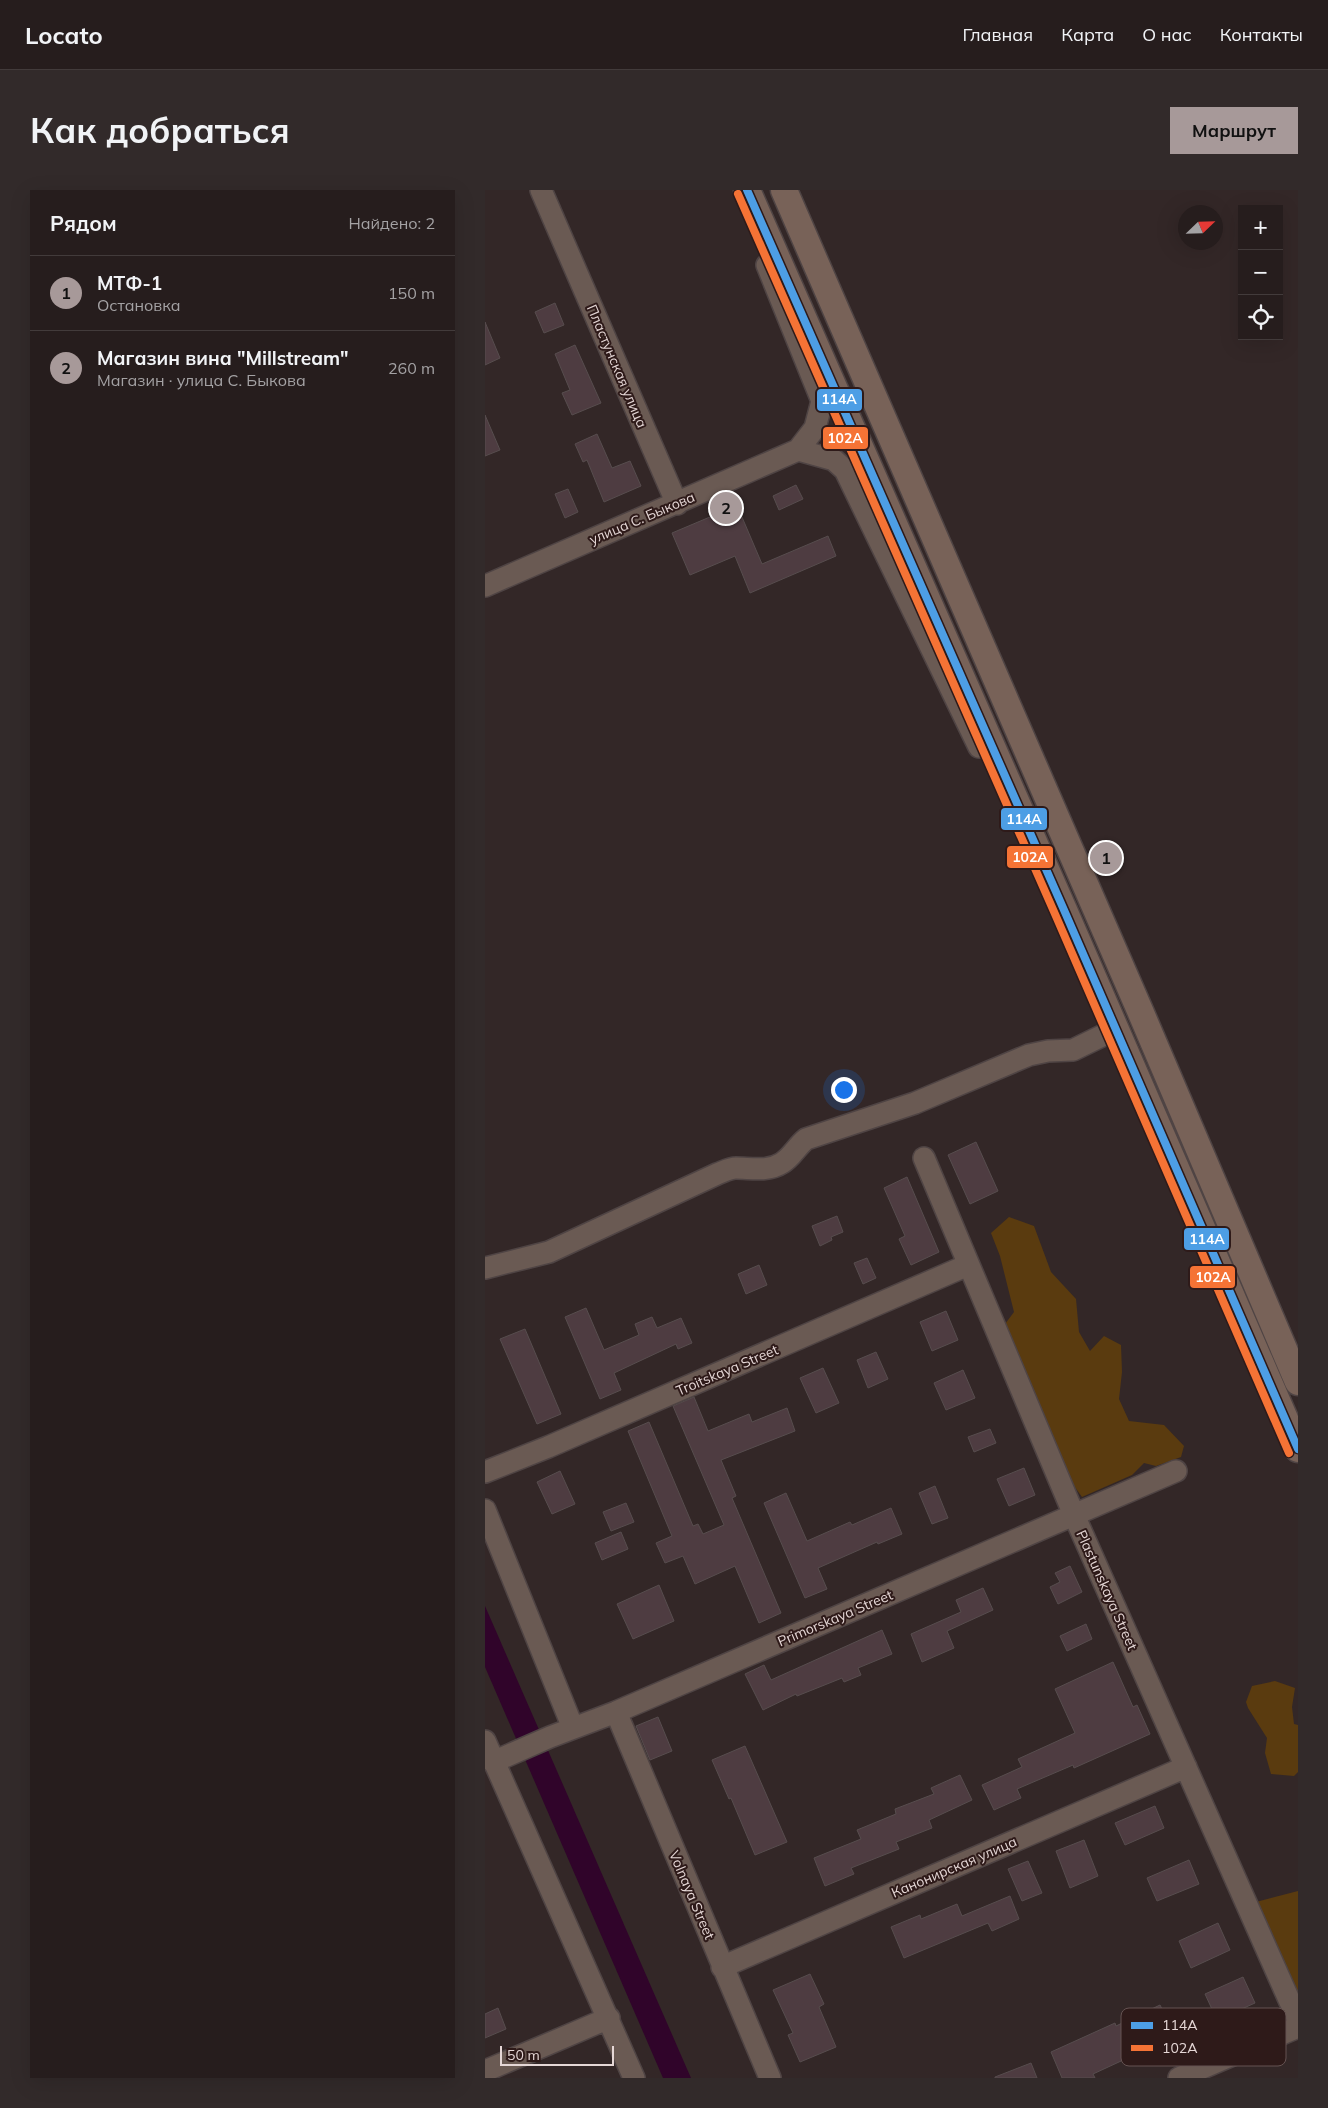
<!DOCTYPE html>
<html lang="ru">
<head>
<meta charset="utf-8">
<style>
  :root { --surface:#261d1d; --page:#322a2a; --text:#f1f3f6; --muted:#a4a2a4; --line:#423b3b; --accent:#a79999 }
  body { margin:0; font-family:Mulish,sans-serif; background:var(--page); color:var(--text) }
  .controls { position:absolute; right:15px; top:15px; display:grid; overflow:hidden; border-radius:0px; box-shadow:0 5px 20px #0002 }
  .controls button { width:45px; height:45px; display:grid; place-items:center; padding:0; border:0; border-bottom:1px solid var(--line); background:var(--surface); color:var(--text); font:25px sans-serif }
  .compass { position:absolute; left:693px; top:15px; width:45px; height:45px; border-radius:50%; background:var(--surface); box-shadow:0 5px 20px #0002; rotate:67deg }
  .scale { position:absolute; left:15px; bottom:12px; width:114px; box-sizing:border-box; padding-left:5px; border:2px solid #e5d7d6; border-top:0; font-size:14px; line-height:18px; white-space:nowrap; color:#e5d7d6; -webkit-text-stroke:4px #2e1a19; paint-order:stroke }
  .you { position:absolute; left:358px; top:899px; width:18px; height:18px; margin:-12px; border:4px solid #fff; border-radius:50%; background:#1a73e8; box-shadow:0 0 0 8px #1a73e833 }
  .badge { display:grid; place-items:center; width:32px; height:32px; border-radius:50%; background:var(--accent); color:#111; font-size:16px; font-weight:700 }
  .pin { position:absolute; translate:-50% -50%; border:2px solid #fff; box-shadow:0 1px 5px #0006 }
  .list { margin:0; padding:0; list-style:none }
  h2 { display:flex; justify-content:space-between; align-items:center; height:65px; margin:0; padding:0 20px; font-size:21px }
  h2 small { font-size:16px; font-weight:400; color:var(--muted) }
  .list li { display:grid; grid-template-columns:32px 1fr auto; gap:15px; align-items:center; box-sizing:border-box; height:75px; padding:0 20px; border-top:1px solid var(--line) }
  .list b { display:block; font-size:19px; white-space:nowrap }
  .list p { margin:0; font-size:16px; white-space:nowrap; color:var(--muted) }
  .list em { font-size:16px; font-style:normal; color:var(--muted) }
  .icon { flex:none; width:28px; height:28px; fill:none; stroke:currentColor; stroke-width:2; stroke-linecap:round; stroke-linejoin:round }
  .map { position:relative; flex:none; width:813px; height:1888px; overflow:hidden; border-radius:0px }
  header { display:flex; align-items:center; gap:30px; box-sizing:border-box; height:70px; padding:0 25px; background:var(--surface); border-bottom:1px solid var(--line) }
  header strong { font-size:24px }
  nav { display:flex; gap:28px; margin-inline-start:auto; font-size:18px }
  .intro { display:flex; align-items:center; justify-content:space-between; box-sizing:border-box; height:120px; padding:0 30px }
  h1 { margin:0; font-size:35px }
  .button { padding:12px 22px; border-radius:0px; background:var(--accent); color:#111; font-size:18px; font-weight:700 }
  main { display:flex; gap:30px; padding:0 30px }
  aside { flex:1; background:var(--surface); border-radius:0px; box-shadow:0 5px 20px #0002 }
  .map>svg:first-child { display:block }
  .green { fill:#5a3b0f }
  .water { fill:#30042a }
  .building { fill:#4e3c41; stroke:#574d4e }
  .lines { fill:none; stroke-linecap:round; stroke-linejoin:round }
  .minor-casing { stroke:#4f4444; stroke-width:24 }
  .major-casing { stroke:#4f4444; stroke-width:29 }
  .minor { stroke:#6a5a53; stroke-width:21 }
  .major { stroke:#786258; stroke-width:26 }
  .bus-1-casing { stroke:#2e1a19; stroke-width:11 }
  .bus-2-casing { stroke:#2e1a19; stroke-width:11 }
  .bus-1 { stroke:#4d9ee5; stroke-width:8 }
  .bus-2 { stroke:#f57335; stroke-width:8 }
  .labels { text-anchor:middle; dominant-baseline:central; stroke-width:4; stroke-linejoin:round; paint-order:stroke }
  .street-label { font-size:14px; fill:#e5d7d6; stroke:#2e1a19 }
  .key { fill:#2e1a19; stroke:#655352; stroke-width:1 }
  .key-label { font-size:14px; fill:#e5d7d6 }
  .line-badge { stroke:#2e1a19; stroke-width:2 }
  .badge-label { font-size:14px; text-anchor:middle; font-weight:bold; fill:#fff }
</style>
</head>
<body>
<header>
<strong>Locato</strong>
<nav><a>Главная</a><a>Карта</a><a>О нас</a><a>Контакты</a></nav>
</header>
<div class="intro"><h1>Как добраться</h1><a class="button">Маршрут</a></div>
<main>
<aside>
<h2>Рядом<small>Найдено: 2</small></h2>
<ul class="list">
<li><span class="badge">1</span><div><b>МТФ-1</b><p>Остановка</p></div><em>150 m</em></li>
<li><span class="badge">2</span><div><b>Магазин вина &quot;Millstream&quot;</b><p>Магазин · улица С. Быкова</p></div><em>260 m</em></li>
</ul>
</aside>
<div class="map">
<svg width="813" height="1888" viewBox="0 0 813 1888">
  <rect width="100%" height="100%" fill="#332727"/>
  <path class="green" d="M 524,1027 L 549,1036 L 566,1082 L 591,1109 L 594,1142 L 605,1161 L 619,1146 L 636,1155 L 637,1182 L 634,1209 L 644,1231 L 679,1235 L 699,1256 L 696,1267 L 671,1276 L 659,1273 L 647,1285 L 597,1307 L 584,1289 L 520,1134 L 529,1122 L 515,1066 L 506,1043 Z
    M 790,1491 L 810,1498 L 807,1517 L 809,1534 L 813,1535 L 813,1582 L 809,1586 L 786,1584 L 780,1563 L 782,1548 L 763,1518 L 761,1512 L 767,1496 Z
    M 813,1701 L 813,1809 L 771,1712 Z"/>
  <path class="water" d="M 0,1416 L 206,1888 L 178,1888 L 0,1477 Z"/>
  <path class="building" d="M 70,113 L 79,135 L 59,143 L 50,122 Z
    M 0,132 L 15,168 L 0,175 Z
    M 90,155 L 116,213 L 87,225 L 77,203 L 85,200 L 70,164 Z
    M 0,225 L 15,260 L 0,266 Z
    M 112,244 L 127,278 L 145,271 L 156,296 L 119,312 L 102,270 L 98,272 L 90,254 Z
    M 311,295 L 318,309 L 294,320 L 288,306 Z
    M 83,299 L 93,322 L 80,328 L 70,304 Z
    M 251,313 L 277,374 L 343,346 L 351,366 L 265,403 L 250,366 L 205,385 L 187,343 L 232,324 L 231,322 Z
    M 491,952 L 513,1001 L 485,1014 L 463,965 Z
    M 422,987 L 454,1062 L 426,1075 L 414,1049 L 420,1046 L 399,998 Z
    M 352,1026 L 358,1042 L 346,1047 L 347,1050 L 335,1056 L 327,1036 Z
    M 382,1068 L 391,1088 L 378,1094 L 369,1073 Z
    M 274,1075 L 282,1095 L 261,1104 L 253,1084 Z
    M 101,1118 L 119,1160 L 154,1145 L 150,1134 L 167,1127 L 172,1138 L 196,1128 L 207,1153 L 193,1159 L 191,1154 L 129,1183 L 136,1200 L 115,1209 L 80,1127 Z
    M 461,1121 L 473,1150 L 447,1161 L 435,1132 Z
    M 40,1139 L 76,1224 L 52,1234 L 15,1149 Z
    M 391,1162 L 403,1189 L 383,1198 L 372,1170 Z
    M 338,1178 L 354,1213 L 331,1223 L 315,1188 Z
    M 478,1180 L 490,1208 L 461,1220 L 449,1193 Z
    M 209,1207 L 223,1241 L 264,1224 L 267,1232 L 302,1218 L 310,1241 L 236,1270 L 251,1306 L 247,1308 L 296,1423 L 274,1433 L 250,1376 L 210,1394 L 198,1366 L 180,1373 L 171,1353 L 187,1346 L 143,1241 L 164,1232 L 208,1336 L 213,1334 L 218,1344 L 239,1335 L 188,1216 Z
    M 505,1239 L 511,1253 L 489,1262 L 483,1247 Z
    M 539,1278 L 550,1305 L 524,1316 L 512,1289 Z
    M 75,1281 L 90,1314 L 67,1324 L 52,1292 Z
    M 450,1296 L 463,1328 L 447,1334 L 434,1303 Z
    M 301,1303 L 322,1351 L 365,1332 L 367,1335 L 406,1318 L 417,1344 L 393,1354 L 392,1352 L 333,1378 L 342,1399 L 320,1408 L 279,1313 Z
    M 141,1313 L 149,1332 L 126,1341 L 118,1322 Z
    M 136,1342 L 143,1359 L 117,1370 L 110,1353 Z
    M 585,1376 L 597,1402 L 573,1414 L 565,1397 L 575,1392 L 570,1383 Z
    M 174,1395 L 189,1431 L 148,1449 L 132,1414 Z
    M 498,1398 L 508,1420 L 462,1441 L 469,1458 L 437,1472 L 426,1444 L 476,1422 L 471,1410 Z
    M 601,1434 L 607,1449 L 582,1461 L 575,1446 Z
    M 397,1440 L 407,1464 L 373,1478 L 376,1485 L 359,1492 L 357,1488 L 312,1506 L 311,1504 L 278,1520 L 260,1484 L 279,1475 L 286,1490 Z
    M 628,1472 L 648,1517 L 652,1515 L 665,1544 L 589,1578 L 588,1575 L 532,1599 L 536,1608 L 509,1620 L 497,1595 L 537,1577 L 533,1569 L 590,1543 L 570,1499 Z
    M 173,1527 L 187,1561 L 165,1570 L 151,1536 Z
    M 260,1556 L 302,1652 L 270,1665 L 246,1608 L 244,1609 L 227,1570 Z
    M 475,1585 L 487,1610 L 444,1630 L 447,1638 L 411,1652 L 414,1659 L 366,1678 L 369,1684 L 340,1696 L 329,1668 L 376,1649 L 372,1640 L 411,1624 L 410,1619 L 449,1604 L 446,1598 Z
    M 670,1616 L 679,1638 L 640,1655 L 630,1633 Z
    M 599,1650 L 613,1686 L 585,1698 L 571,1661 Z
    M 704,1670 L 714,1694 L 672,1711 L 662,1688 Z
    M 543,1671 L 557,1703 L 537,1711 L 523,1679 Z
    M 525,1706 L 534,1729 L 507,1741 L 503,1733 L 419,1768 L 406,1737 L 435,1725 L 436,1729 L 472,1714 L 477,1726 Z
    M 733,1733 L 745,1760 L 706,1778 L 694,1751 Z
    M 325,1784 L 339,1814 L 334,1817 L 351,1857 L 315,1872 L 303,1845 L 308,1843 L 288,1800 Z
    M 758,1787 L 770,1813 L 732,1830 L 720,1804 Z
    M 675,1815 L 692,1849 L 664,1862 L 662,1859 L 608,1884 L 610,1888 L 577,1888 L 566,1862 L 630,1833 L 631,1836 Z
    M 13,1818 L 21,1839 L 0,1848 L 0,1824 Z
    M 546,1873 L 552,1888 L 510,1888 L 510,1887 Z"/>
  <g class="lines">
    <defs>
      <path id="minor" d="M 56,0 L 192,314
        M 282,75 L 337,211 L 330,238 L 313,260
        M 313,260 L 349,270 L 360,280 L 494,557
        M 0,396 L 313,260
        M 439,968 L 589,1325 L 813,1830
        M 0,1078 L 64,1062 L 232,984 C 238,982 244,978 251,978 C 266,978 283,982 297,973 C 307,967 312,956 321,949 L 430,913 L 544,865 L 563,861 L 588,860 L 631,839
        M 0,1282 L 63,1257 L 483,1075
        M 0,1320 L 88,1538
        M 131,1522 L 285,1888
        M 0,1551 L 149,1888
        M 8,1572 L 65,1547 L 131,1522 L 691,1281
        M 237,1777 L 701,1577
        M 0,1881 L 124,1828
        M 694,1888 L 813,1837"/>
      <path id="major" d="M 262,0 L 579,720 L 813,1259
        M 299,0 L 656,823 L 813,1192"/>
    </defs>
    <use href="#minor" class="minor-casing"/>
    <use href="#major" class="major-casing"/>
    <use href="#minor" class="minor"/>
    <use href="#major" class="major"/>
    <defs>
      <path id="bus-1" d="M 262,0 L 579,720 L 813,1259"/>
      <path id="bus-2" d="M 253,4 L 570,724 L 804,1263"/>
    </defs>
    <use href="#bus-1" class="bus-1-casing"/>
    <use href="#bus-2" class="bus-2-casing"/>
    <use href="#bus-1" class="bus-1"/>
    <use href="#bus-2" class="bus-2"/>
  </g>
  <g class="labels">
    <g class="street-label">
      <text transform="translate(132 176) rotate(67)">Пластунская улица</text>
      <text transform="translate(157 328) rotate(-23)">улица С. Быкова</text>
      <text transform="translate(242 1180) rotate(-23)">Troitskaya Street</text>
      <text transform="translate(622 1400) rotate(66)">Plastunskaya Street</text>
      <text transform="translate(350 1428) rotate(-23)">Primorskaya Street</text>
      <text transform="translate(469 1677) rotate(-23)">Канонирская улица</text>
      <text transform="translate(207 1705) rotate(67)">Volnaya Street</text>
    </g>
  </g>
  <rect x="636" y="1818" width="165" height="58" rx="8" class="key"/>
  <rect x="646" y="1832" width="22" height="7" fill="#4d9ee5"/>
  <rect x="646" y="1855" width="22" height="6" fill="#f57335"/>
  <g class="key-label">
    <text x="677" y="1840">114А</text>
    <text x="677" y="1863">102А</text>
  </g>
  <g class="line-badge">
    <rect x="331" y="198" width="47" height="24" rx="5" fill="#4d9ee5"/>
    <rect x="337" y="236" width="47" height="24" rx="5" fill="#f57335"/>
    <rect x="515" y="617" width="48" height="24" rx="5" fill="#4d9ee5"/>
    <rect x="521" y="655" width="48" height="24" rx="5" fill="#f57335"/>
    <rect x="698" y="1037" width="47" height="24" rx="5" fill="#4d9ee5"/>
    <rect x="704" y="1075" width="47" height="24" rx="5" fill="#f57335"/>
  </g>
  <g class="badge-label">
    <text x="354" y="214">114А</text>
    <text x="360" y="253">102А</text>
    <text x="539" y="634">114А</text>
    <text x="545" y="672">102А</text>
    <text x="722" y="1054">114А</text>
    <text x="728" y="1092">102А</text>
  </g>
</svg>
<div class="controls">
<button>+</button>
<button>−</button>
<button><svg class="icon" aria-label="locate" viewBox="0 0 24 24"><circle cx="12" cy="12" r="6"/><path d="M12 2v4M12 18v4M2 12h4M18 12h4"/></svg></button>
</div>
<svg class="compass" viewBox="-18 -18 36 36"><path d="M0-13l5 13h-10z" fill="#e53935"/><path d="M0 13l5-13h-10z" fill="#a4a2a4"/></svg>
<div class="scale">50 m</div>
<div class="you"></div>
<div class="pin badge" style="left:621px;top:668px">1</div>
<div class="pin badge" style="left:241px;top:318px">2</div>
</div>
</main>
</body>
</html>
